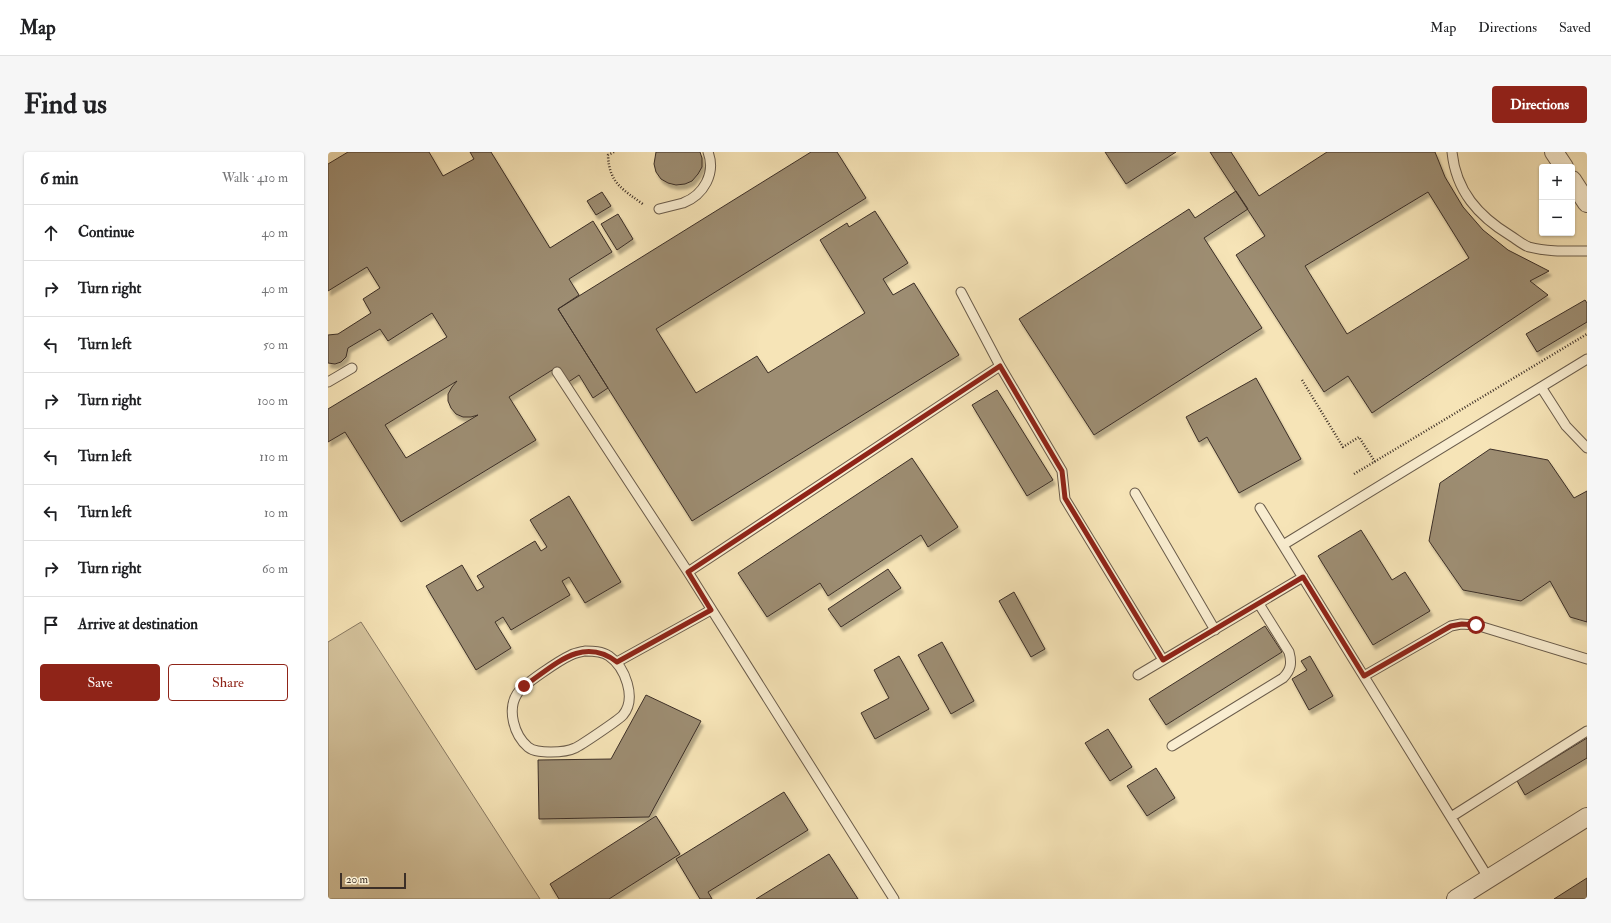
<!DOCTYPE html>
<html lang="en">
<head>
<meta charset="utf-8">
<style>
  :root { --surface:#fff; --page:#f6f6f6; --text:#202124; --muted:#757577; --line:#e0e0e0; --accent:#8f2418 }
  body { margin:0; font-family:"IM FELL Double Pica",serif; background:var(--page); color:var(--text) }
  .controls { position:absolute; right:12px; top:12px; display:grid; overflow:hidden; border-radius:4px; box-shadow:0 1px 3px #0004 }
  .controls button { width:36px; height:36px; display:grid; place-items:center; padding:0; border:0; border-bottom:1px solid var(--line); background:var(--surface); color:var(--text); font:20px sans-serif }
  .scale { position:absolute; left:12px; bottom:10px; width:66px; box-sizing:border-box; padding-left:4px; border:2px solid #3c2f27; border-top:0; font-size:11px; line-height:14px; white-space:nowrap; color:#3c2f27; -webkit-text-stroke:3px #f9edd0; paint-order:stroke }
  .stop { position:absolute; width:12px; height:12px; margin:-9px; border:3px solid #8f2418; border-radius:50%; background:#fff }
  .stop.end { background:#8f2418; border-color:#fff; box-shadow:0 1px 4px #0008 }
  .list { margin:0; padding:0; list-style:none }
  h2 { display:flex; justify-content:space-between; align-items:center; height:52px; margin:0; padding:0 16px; font-size:17px }
  h2 small { font-size:13px; font-weight:400; color:var(--muted) }
  .list li { display:grid; grid-template-columns:26px 1fr auto; gap:12px; align-items:center; box-sizing:border-box; height:56px; padding:0 16px; border-top:1px solid var(--line) }
  .list b { display:block; font-size:15px; white-space:nowrap }
  .list em { font-size:13px; font-style:normal; color:var(--muted) }
  .actions { display:flex; gap:8px; padding:12px 16px }
  .actions a { flex:1; padding:9px 0; border:1px solid var(--accent); border-radius:4px; text-align:center; font-size:14px; color:var(--accent) }
  .actions .main { background:var(--accent); color:#fff }
  .icon { flex:none; width:22px; height:22px; fill:none; stroke:currentColor; stroke-width:2; stroke-linecap:round; stroke-linejoin:round }
  .map { position:relative; flex:none; width:1259px; height:747px; overflow:hidden; border-radius:4px }
  header { display:flex; align-items:center; gap:24px; box-sizing:border-box; height:56px; padding:0 20px; background:var(--surface); border-bottom:1px solid var(--line) }
  header strong { font-size:19px }
  nav { display:flex; gap:22px; margin-inline-start:auto; font-size:14px }
  .intro { display:flex; align-items:center; justify-content:space-between; box-sizing:border-box; height:96px; padding:0 24px }
  h1 { margin:0; font-size:28px }
  .button { padding:10px 18px; border-radius:4px; background:var(--accent); color:#fff; font-size:14px; font-weight:700 }
  main { display:flex; gap:24px; padding:0 24px }
  aside { flex:1; background:var(--surface); border-radius:4px; box-shadow:0 1px 3px #0004 }
  .map>svg:first-child { display:block }
  .green { fill:#d6c59f; stroke:#897a63 }
  .building { fill:#9d8d72; stroke:#3c2f27; fill-rule:evenodd; filter:url(#shadow) }
  .lines { fill:none; stroke-linecap:round; stroke-linejoin:round }
  .service-casing { stroke:#6a5c4b; stroke-width:11 }
  .minor-casing { stroke:#6a5c4b; stroke-width:20 }
  .path { stroke:#3c2f27; stroke-width:2.5; stroke-dasharray:1 2; stroke-linecap:butt }
  .service { stroke:#f9edd0; stroke-width:9 }
  .minor { stroke:#f9edd0; stroke-width:18 }
  .route { stroke:#8f2418; stroke-width:5 }
</style>
</head>
<body>
<header>
<strong>Map</strong>
<nav><a>Map</a><a>Directions</a><a>Saved</a></nav>
</header>
<div class="intro"><h1>Find us</h1><a class="button">Directions</a></div>
<main>
<aside>
<h2>6 min<small>Walk · 410 m</small></h2>
<ul class="list">
<li><svg class="icon" aria-label="ahead" viewBox="0 0 24 24"><path d="M12 20V5M6 11l6-6 6 6"/></svg><div><b>Continue</b></div><em>40 m</em></li>
<li><svg class="icon" aria-label="right" viewBox="0 0 24 24"><path d="M7 20v-9h11M14 6l5 5-5 5"/></svg><div><b>Turn right</b></div><em>40 m</em></li>
<li><svg class="icon" aria-label="left" viewBox="0 0 24 24"><path d="M17 20v-9H6M10 6l-5 5 5 5"/></svg><div><b>Turn left</b></div><em>50 m</em></li>
<li><svg class="icon" aria-label="right" viewBox="0 0 24 24"><path d="M7 20v-9h11M14 6l5 5-5 5"/></svg><div><b>Turn right</b></div><em>100 m</em></li>
<li><svg class="icon" aria-label="left" viewBox="0 0 24 24"><path d="M17 20v-9H6M10 6l-5 5 5 5"/></svg><div><b>Turn left</b></div><em>110 m</em></li>
<li><svg class="icon" aria-label="left" viewBox="0 0 24 24"><path d="M17 20v-9H6M10 6l-5 5 5 5"/></svg><div><b>Turn left</b></div><em>10 m</em></li>
<li><svg class="icon" aria-label="right" viewBox="0 0 24 24"><path d="M7 20v-9h11M14 6l5 5-5 5"/></svg><div><b>Turn right</b></div><em>60 m</em></li>
<li><svg class="icon" aria-label="arrive" viewBox="0 0 24 24"><path d="M6 21V4h12l-3 4 3 4H6"/></svg><div><b>Arrive at destination</b></div></li>
</ul>
<div class="actions"><a class="main">Save</a><a>Share</a></div>
</aside>
<div class="map">
<svg width="1259" height="747" viewBox="0 0 1259 747">
  <defs>
    <filter id="shadow"><feDropShadow dx="2.5" dy="4.5" stdDeviation="1" flood-color="#0004"/></filter>
  </defs>
  <rect width="100%" height="100%" fill="#f6e4b7"/>
  <filter id="stains"><feTurbulence type="fractalNoise" baseFrequency=".005" numOctaves="4"/><feColorMatrix values="0 0 0 0 .2 0 0 0 0 .09 0 0 0 0 .02 0 0 0 .5 -.17"/></filter>
  <radialGradient id="worn" r=".72"><stop offset=".6" stop-color="#630" stop-opacity="0"/><stop offset="1" stop-color="#630" stop-opacity=".3"/></radialGradient>
  <path class="green" d="M 33,470 L 212,747 L 0,747 L 0,490 Z"/>
  <path class="building" d="M 20,0 L 101,0 L 115,24 L 146,7 L 142,0 L 163,0 L 222,96 L 265,69 L 284,100 L 241,127 L 251,143 L 230,157 L 280,236 L 265,246 L 251,223 L 239,231 L 229,215 L 181,245 L 208,288 L 73,370 L 17,280 L 0,290 L 0,257 L 119,185 L 104,161 L 60,189 L 52,177 L 20,196 L 18,205 L 13,210 L 7,212 L 0,211 L 0,183 L 10,182 L 43,161 L 35,147 L 52,136 L 39,115 L 0,139 L 0,12 ZM 129,229 L 124,235 L 120,242 L 120,249 L 123,256 L 128,262 L 135,265 L 143,265 L 150,263 L 78,306 L 57,273 Z
    M 328,0 L 372,0 L 374,6 L 374,15 L 370,22 L 364,29 L 357,32 L 348,33 L 340,31 L 333,27 L 328,20 L 326,12 Z
    M 483,0 L 509,0 L 538,46 L 328,177 L 368,241 L 429,204 L 440,221 L 537,161 L 492,88 L 519,71 L 521,75 L 547,59 L 580,111 L 555,127 L 565,143 L 586,131 L 631,203 L 364,369 L 230,157 Z
    M 777,0 L 848,0 L 798,32 Z
    M 882,0 L 903,0 L 931,44 L 999,0 L 1107,0 L 1117,25 L 1135,55 L 1155,78 L 1180,98 L 1221,119 L 1202,129 L 1220,143 L 1044,261 L 1020,224 L 996,240 L 908,103 L 937,84 ZM 1100,40 L 1141,106 L 1019,182 L 977,114 Z
    M 908,39 L 920,57 L 876,86 L 934,176 L 766,283 L 691,167 L 861,57 L 867,66 Z
    M 274,40 L 283,54 L 268,63 L 259,49 Z
    M 290,62 L 305,87 L 289,98 L 273,72 Z
    M 1257,148 L 1259,151 L 1259,170 L 1209,200 L 1198,182 Z
    M 928,226 L 973,307 L 911,341 L 879,285 L 871,290 L 858,265 Z
    M 669,238 L 725,328 L 699,344 L 644,253 Z
    M 1162,297 L 1220,308 L 1246,346 L 1259,339 L 1259,470 L 1242,465 L 1222,429 L 1193,449 L 1135,438 L 1101,389 L 1112,331 Z
    M 584,306 L 630,375 L 600,395 L 593,383 L 500,444 L 492,431 L 439,465 L 410,421 Z
    M 241,344 L 293,430 L 257,451 L 241,425 L 234,429 L 242,443 L 183,478 L 175,465 L 167,470 L 183,496 L 148,518 L 98,434 L 134,413 L 149,439 L 156,435 L 149,424 L 207,389 L 213,399 L 219,395 L 202,368 Z
    M 1033,378 L 1064,428 L 1077,420 L 1102,459 L 1045,493 L 990,404 Z
    M 560,417 L 573,436 L 513,475 L 500,457 Z
    M 686,440 L 717,497 L 703,505 L 671,449 Z
    M 937,474 L 954,500 L 838,573 L 821,547 Z
    M 614,490 L 646,549 L 623,562 L 590,503 Z
    M 571,504 L 601,557 L 547,587 L 533,561 L 561,546 L 546,518 Z
    M 982,504 L 1005,544 L 981,558 L 964,527 L 979,518 L 973,509 Z
    M 318,543 L 373,569 L 321,665 L 211,667 L 210,608 L 283,607 Z
    M 780,577 L 804,615 L 782,629 L 757,591 Z
    M 1259,586 L 1259,606 L 1197,643 L 1189,629 Z
    M 828,616 L 847,646 L 819,664 L 799,634 Z
    M 456,640 L 480,678 L 380,740 L 384,747 L 372,747 L 348,707 Z
    M 328,664 L 352,702 L 281,747 L 231,747 L 222,732 Z
    M 501,702 L 530,747 L 428,747 Z
    M 1259,726 L 1259,747 L 1226,747 Z"/>
  <g class="lines">
    <defs>
      <path id="service" d="M 1124,0 C 1128,39 1150,64 1183,84 C 1188,87 1195,93 1201,95 C 1220,100 1240,99 1259,99
        M 331,57 C 339,55 347,53 355,51 C 376,43 388,21 380,0
        M 633,140 L 672,214 L 734,319 L 737,347 L 835,508
        M 229,220 L 360,420 L 566,747
        M 0,230 L 24,216
        M 1213,235 L 1238,274 L 1259,296
        M 807,341 L 887,478
        M 932,356 L 1161,727
        M 955,393 L 1259,207
        M 360,420 L 672,214
        M 257,499 C 265,499 274,499 281,504 C 297,515 309,546 295,563 C 292,567 252,594 247,596 C 241,599 230,600 223,600 C 216,600 206,600 200,595 C 186,583 179,558 189,542 C 194,533 232,508 243,503 C 247,501 253,500 257,499 Z
        M 289,510 L 383,458
        M 810,523 L 975,425
        M 1036,524 L 1123,474 L 1133,472 L 1148,473 L 1259,507
        M 844,594 L 955,526 C 963,518 964,511 961,500 L 931,452
        M 1123,665 L 1259,579"/>
      <path id="minor" d="M 1226,0 L 1236,15
        M 1244,28 L 1259,51
        M 1128,747 L 1259,665"/>
    </defs>
    <use href="#service" class="service-casing"/>
    <use href="#minor" class="minor-casing"/>
    <path class="path" d="M 286,0 L 280,3 C 281,32 296,38 316,53
      M 974,228 L 1015,295 L 1031,285 L 1047,310
      M 1026,322 L 1259,182"/>
    <use href="#service" class="service"/>
    <use href="#minor" class="minor"/>
  </g>
  <g class="lines">
    <path class="route" d="M 196,534 C 226,514 254,483 289,510 L 383,458 L 360,420 L 672,214 L 734,319 L 737,346 L 835,508 L 975,425 L 1036,524 L 1123,474 L 1134,472 L 1148,473"/>
  </g>
  <rect width="100%" height="100%" filter="url(#stains)"/>
  <rect width="100%" height="100%" fill="url(#worn)"/>
</svg>
<div class="controls">
<button>+</button>
<button>−</button>
</div>
<div class="scale">20 m</div>
<div class="stop" style="left:1148px;top:473px"></div>
<div class="stop end" style="left:196px;top:534px"></div>
</div>
</main>
</body>
</html>
